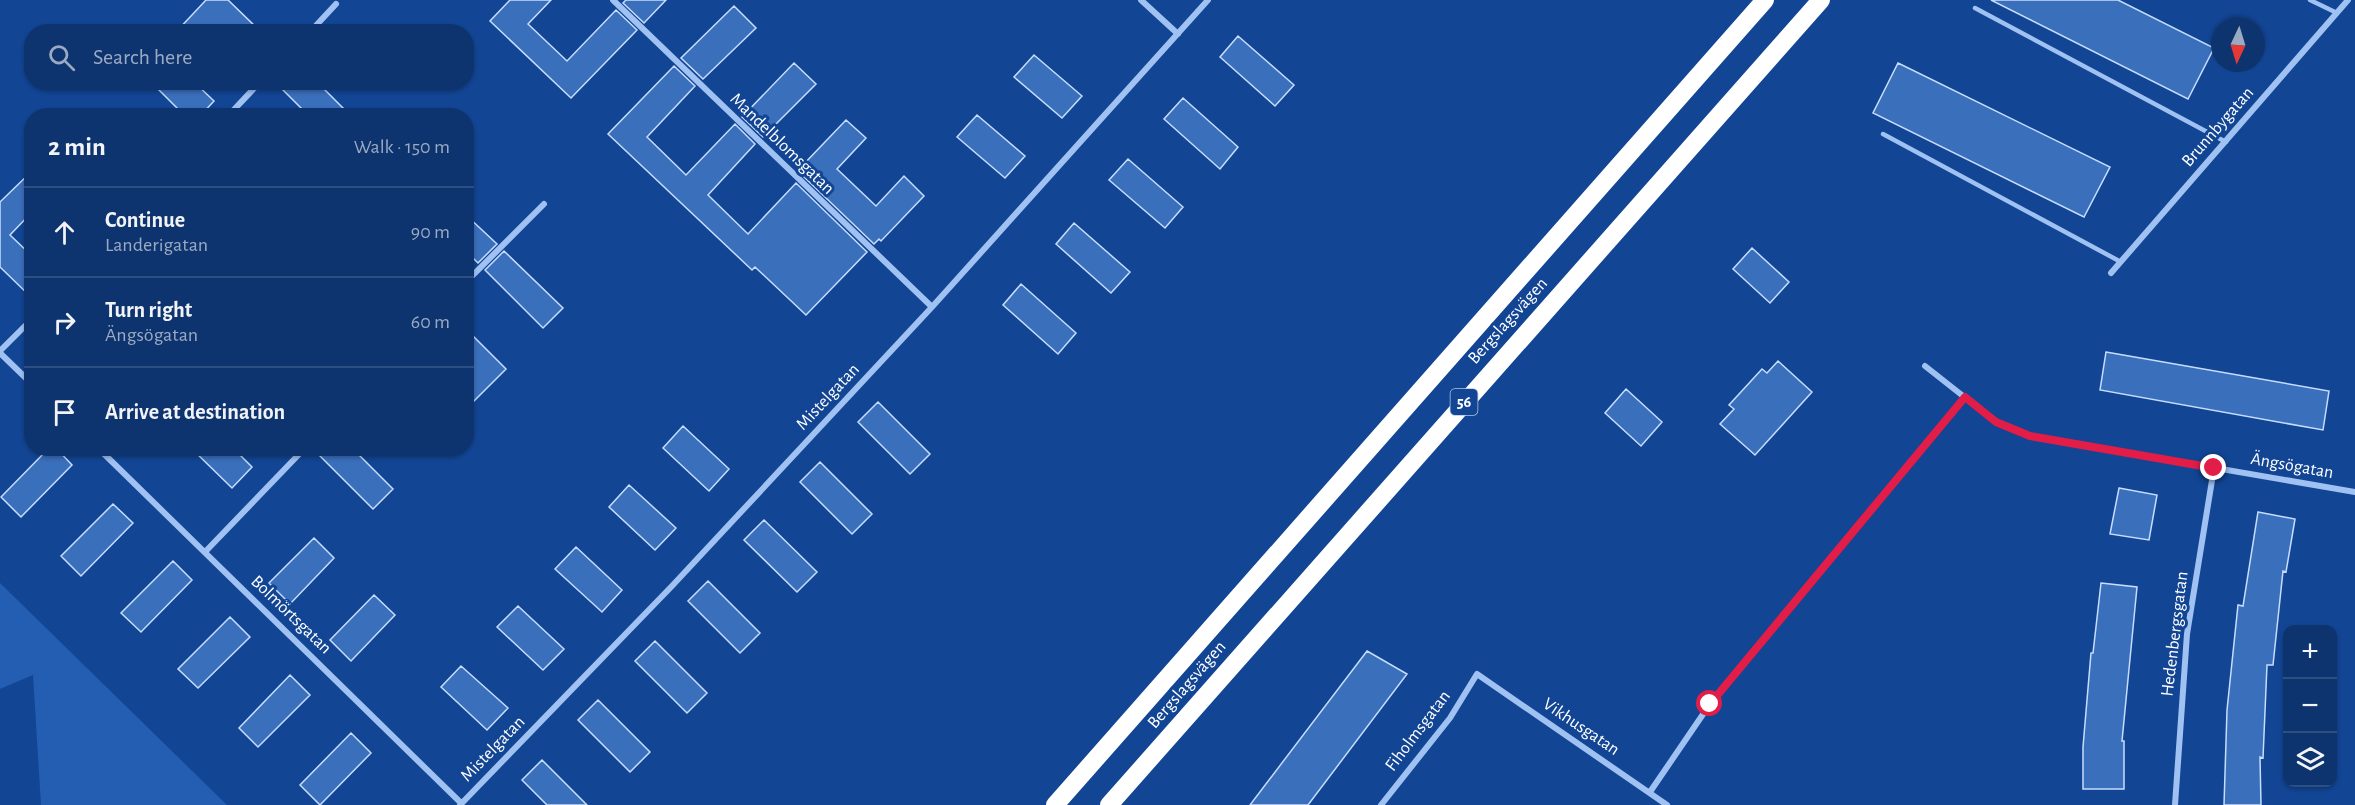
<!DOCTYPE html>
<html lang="en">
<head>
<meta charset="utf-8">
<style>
  :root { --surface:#0e346f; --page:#173c74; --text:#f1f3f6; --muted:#9baac3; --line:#2e4f82 }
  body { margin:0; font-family:"Alegreya Sans",sans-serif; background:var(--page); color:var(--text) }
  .controls { position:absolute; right:18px; bottom:18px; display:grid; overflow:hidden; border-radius:12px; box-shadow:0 2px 4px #0004 }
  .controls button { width:54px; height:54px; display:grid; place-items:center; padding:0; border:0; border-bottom:2px solid var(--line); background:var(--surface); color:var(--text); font:30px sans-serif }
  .compass { position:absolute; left:2211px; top:18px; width:54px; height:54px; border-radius:50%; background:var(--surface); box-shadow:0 2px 4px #0004; rotate:184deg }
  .stop { position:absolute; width:18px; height:18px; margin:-14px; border:4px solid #e11d48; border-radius:50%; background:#fff }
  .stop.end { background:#e11d48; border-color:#fff; box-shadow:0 2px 6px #0008 }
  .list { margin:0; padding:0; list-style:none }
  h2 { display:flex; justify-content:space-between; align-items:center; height:78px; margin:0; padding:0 24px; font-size:26px }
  h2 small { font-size:20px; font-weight:400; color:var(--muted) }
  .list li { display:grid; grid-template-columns:39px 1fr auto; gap:18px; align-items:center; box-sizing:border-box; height:90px; padding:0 24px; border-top:2px solid var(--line) }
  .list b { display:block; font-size:22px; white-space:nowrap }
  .list p { margin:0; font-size:20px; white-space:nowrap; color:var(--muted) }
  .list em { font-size:20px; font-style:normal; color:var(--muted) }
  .icon { flex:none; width:33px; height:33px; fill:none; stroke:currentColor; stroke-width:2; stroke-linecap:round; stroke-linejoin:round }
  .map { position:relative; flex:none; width:2355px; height:805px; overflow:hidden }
  .search { position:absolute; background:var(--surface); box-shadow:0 2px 4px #0004; left:24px; top:24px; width:450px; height:66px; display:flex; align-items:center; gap:15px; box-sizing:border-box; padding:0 21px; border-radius:24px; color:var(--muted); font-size:22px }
  .panel { position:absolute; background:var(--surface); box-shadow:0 2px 4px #0004; left:24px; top:108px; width:450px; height:348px; border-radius:24px }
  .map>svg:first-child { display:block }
  .green { fill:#235eb3 }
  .building { fill:#3a6fbc; stroke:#c7ddfd; stroke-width:1.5 }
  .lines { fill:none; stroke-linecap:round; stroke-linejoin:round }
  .lane { stroke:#a0c2f3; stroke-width:4.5 }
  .street { stroke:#a0c2f3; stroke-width:6 }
  .highway { stroke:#fff; stroke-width:18 }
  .route { stroke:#e11d48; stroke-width:8 }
  .labels { text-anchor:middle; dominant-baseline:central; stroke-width:6; stroke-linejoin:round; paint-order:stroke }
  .shield { fill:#124594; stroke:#b8c7df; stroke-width:1.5 }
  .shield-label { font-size:16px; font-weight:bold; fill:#fff }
  .street-label { font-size:18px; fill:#fff; stroke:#124594 }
</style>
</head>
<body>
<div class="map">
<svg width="2355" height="805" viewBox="0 0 2355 805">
  <rect width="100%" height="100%" fill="#124594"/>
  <path class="green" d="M 0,583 L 227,805 L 41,805 L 33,675 L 0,689 Z"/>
  <path class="building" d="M 206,0 L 228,0 L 261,32 L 176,32 Z
    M 510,0 L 551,0 L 528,24 L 567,61 L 616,10 L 637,30 L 571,98 L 490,21 Z
    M 626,0 L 666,0 L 644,23 L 623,3 Z
    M 1991,0 L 2118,0 L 2214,48 L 2188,99 Z
    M 734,6 L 756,28 L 703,79 L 681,58 Z
    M 1238,36 L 1294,85 L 1275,106 L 1220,57 Z
    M 1034,55 L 1082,96 L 1062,118 L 1014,77 Z
    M 794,63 L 816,84 L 763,137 L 742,117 Z
    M 1898,63 L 2110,167 L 2084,217 L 1873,113 Z
    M 674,66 L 695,86 L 647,137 L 686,175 L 735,124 L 755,144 L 708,195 L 748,234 L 796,183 L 867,252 L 806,315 L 755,267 L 752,270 L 608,134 Z
    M 151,82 L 194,82 L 214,101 L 200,116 L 185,116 Z
    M 275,82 L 317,82 L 351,116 L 309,116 Z
    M 1183,98 L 1238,147 L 1220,169 L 1164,119 Z
    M 977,115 L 1025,156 L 1005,178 L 957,137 Z
    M 846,120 L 866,138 L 837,169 L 876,206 L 904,176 L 924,196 L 881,241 L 879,239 L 874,244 L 803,176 L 809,170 L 803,165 Z
    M 1128,159 L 1183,207 L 1165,228 L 1109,180 Z
    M 32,171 L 32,212 L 10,235 L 32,256 L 32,298 L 0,267 L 0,202 Z
    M 466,215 L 497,244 L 478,263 L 466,251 Z
    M 1074,223 L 1130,272 L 1111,293 L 1056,244 Z
    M 1752,248 L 1789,282 L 1770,303 L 1733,269 Z
    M 504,251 L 563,308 L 543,328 L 485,270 Z
    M 1021,284 L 1076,333 L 1058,354 L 1003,305 Z
    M 466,329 L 506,369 L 466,409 Z
    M 2106,352 L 2329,391 L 2323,430 L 2100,390 Z
    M 1778,361 L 1812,392 L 1755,455 L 1720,424 L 1734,409 L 1729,405 L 1762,369 L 1767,373 Z
    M 1626,389 L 1662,422 L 1641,446 L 1605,413 Z
    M 878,402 L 930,454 L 910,474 L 858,422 Z
    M 683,426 L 729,469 L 709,491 L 663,448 Z
    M 49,448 L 56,448 L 72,465 L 21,517 L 1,497 Z
    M 191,448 L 233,448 L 252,467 L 232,488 Z
    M 312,448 L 352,448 L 393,489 L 373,509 Z
    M 820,462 L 872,514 L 852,534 L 800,482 Z
    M 629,485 L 676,528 L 655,550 L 609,507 Z
    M 2119,488 L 2157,495 L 2149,540 L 2110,534 Z
    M 113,504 L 133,523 L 81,576 L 61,556 Z
    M 2258,512 L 2295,519 L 2286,572 L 2283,571 L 2273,665 L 2267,665 L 2263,758 L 2260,757 L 2261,805 L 2224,805 L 2227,710 L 2238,605 L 2243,606 Z
    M 764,520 L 817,572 L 797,592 L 744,540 Z
    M 314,538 L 334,558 L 290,604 L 269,583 Z
    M 576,547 L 622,590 L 602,612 L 555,569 Z
    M 173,561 L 192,580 L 141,632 L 121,613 Z
    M 708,581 L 760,633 L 740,653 L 688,601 Z
    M 2101,583 L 2137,587 L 2122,741 L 2124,741 L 2124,789 L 2083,789 L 2083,747 L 2091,653 L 2093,653 Z
    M 374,595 L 395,615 L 351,661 L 330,640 Z
    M 518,606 L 564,649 L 543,670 L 497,627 Z
    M 230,617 L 250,637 L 198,688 L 178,669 Z
    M 655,641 L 707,693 L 687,713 L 635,661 Z
    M 1367,651 L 1407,674 L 1308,805 L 1250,805 Z
    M 461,666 L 508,708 L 487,730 L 441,687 Z
    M 290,675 L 310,695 L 258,747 L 239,728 Z
    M 598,700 L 650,752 L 630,772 L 578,720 Z
    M 351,733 L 371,753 L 320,805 L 300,785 Z
    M 542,760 L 587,805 L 547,805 L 522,780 Z"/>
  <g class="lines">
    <path class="lane" d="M 2310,0 L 2337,13
      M 1975,8 L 2226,142
      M 1883,134 L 2121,262"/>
    <path class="street" d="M 613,0 L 932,307
      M 1141,0 L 1178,34
      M 310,32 L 336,4
      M 228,116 L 260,82
      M 2111,273 L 2348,0
      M 466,282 L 544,204
      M 0,351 L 32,319
      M 0,353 L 32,384
      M 1925,366 L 1996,422 L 2030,436 L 2355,492
      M 98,448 L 461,803
      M 205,552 L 305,448
      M 1650,792 L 1710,704 L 1965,397
      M 460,805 L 672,586 L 932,307 L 1208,0
      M 1381,805 L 1450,718 L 1477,674 L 1667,805
      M 2175,805 L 2187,634 L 2214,468"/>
    <path class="highway" d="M 1055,805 L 1765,0
      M 1109,805 L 1821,0"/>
  </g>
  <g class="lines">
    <path class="route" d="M 1710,704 L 1965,397 L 1996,422 L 2030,436 L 2214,468"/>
  </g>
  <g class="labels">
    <rect class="shield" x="1450.5" y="389" width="27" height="26" rx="4.5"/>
    <g class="shield-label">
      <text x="1464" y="402">56</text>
    </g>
    <g class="street-label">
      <text transform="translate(2218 127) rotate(-49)">Brunnbygatan</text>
      <text transform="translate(782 144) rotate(44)">Mandelblomsgatan</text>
      <text transform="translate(1508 321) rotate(-48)">Bergslagsvägen</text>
      <text transform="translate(828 397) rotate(-47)">Mistelgatan</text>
      <text transform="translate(2292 466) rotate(10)">Ängsögatan</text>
      <text transform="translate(291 615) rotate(44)">Bolmörtsgatan</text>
      <text transform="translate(2175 634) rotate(-83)">Hedenbergsgatan</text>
      <text transform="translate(1187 685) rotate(-49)">Bergslagsvägen</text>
      <text transform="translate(1581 727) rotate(34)">Vikhusgatan</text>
      <text transform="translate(1418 731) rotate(-53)">Fiholmsgatan</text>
      <text transform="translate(493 749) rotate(-46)">Mistelgatan</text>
    </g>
  </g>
</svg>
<div class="controls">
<button>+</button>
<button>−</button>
<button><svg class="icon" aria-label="layers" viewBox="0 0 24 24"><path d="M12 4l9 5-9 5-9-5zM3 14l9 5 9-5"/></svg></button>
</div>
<svg class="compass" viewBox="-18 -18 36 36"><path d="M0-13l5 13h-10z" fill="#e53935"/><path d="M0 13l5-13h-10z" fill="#9baac3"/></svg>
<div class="stop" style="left:1710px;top:704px"></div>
<div class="stop end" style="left:2214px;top:468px"></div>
<div class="search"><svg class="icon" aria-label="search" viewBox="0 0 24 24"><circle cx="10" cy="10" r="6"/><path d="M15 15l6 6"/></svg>Search here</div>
<section class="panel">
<h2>2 min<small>Walk · 150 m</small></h2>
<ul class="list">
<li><svg class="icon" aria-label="ahead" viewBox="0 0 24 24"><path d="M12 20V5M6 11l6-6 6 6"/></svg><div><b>Continue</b><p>Landerigatan</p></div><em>90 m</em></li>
<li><svg class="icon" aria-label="right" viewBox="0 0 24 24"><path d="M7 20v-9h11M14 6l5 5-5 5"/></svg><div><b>Turn right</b><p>Ängsögatan</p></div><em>60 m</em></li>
<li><svg class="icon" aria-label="arrive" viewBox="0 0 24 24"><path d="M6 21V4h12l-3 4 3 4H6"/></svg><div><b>Arrive at destination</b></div></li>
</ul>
</section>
</div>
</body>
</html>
